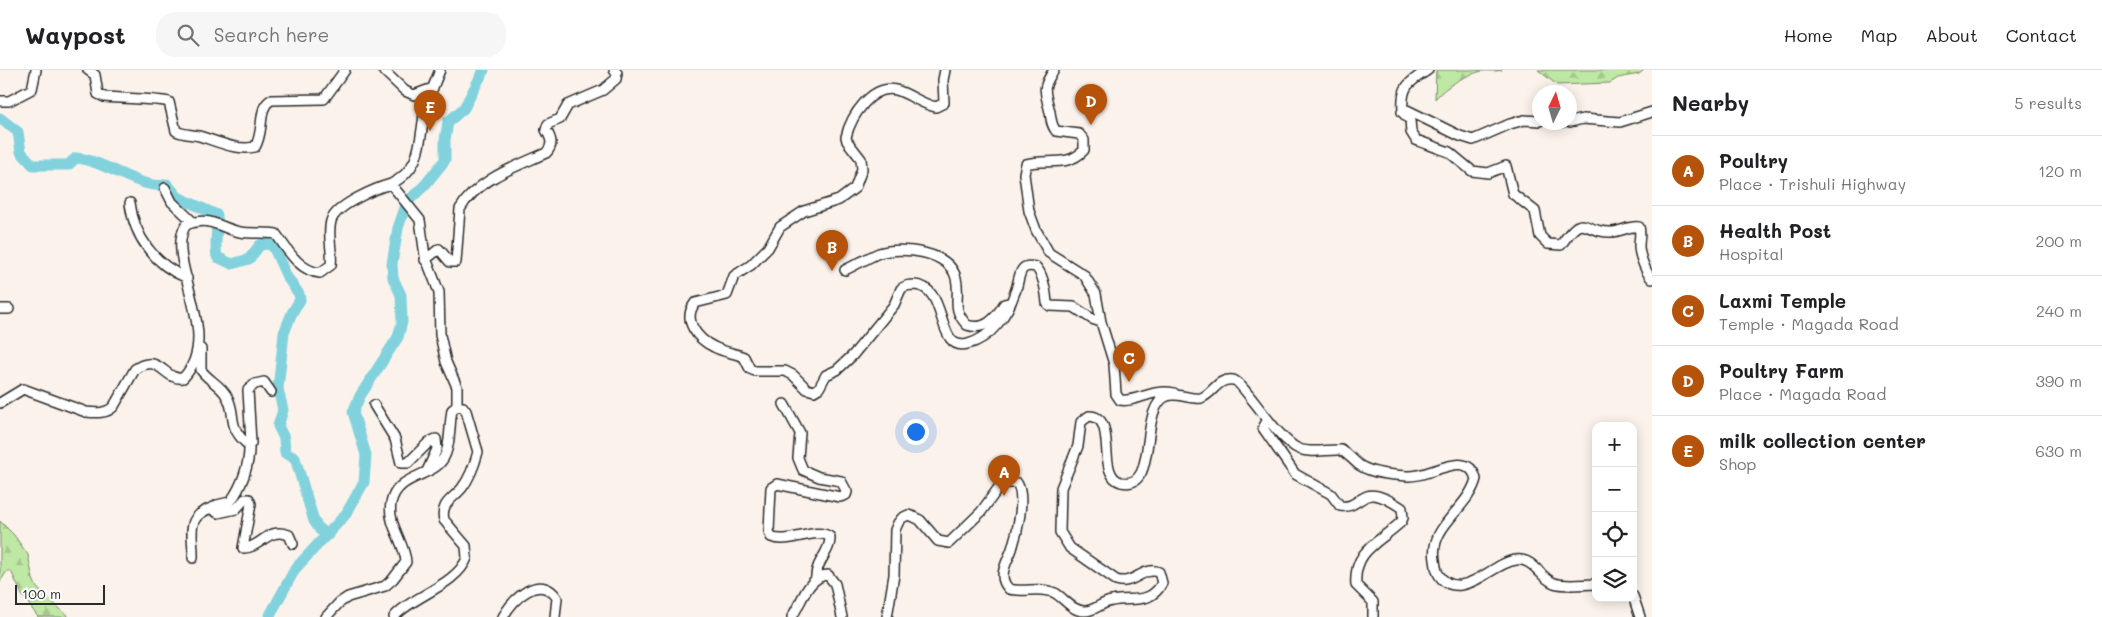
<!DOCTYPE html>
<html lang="en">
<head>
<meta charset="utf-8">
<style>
  :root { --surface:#fff; --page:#f6f6f6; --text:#202124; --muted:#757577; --line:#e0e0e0; --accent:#b45309 }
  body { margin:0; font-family:Mali,sans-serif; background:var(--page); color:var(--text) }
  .controls { position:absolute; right:15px; bottom:15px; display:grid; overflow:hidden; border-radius:10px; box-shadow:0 2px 12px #0003 }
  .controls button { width:45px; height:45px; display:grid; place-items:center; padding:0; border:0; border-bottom:1px solid var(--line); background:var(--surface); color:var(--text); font:25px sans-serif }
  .compass { position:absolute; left:1532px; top:15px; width:45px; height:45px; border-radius:50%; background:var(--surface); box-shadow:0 2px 12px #0003; rotate:5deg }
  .scale { position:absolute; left:15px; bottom:12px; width:90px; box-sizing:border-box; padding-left:5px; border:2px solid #2b2b2b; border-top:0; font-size:14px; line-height:18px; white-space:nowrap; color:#2b2b2b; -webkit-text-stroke:4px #fff; paint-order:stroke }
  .you { position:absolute; left:915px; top:361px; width:18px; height:18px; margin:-12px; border:4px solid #fff; border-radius:50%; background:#1a73e8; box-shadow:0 0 0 8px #1a73e833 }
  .badge { display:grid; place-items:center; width:32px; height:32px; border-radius:50%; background:var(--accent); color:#fff; font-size:16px; font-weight:700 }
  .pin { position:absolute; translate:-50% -41px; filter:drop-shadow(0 1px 2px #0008) }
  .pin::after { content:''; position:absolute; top:26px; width:18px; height:15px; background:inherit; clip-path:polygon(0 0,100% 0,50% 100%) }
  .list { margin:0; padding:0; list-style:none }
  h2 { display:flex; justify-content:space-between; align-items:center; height:65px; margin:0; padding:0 20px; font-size:21px }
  h2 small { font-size:16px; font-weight:400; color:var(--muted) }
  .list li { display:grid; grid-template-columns:32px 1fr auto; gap:15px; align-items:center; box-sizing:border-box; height:70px; padding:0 20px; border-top:1px solid var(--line) }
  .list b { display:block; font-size:19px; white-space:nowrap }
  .list p { margin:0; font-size:16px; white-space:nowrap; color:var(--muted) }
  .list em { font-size:16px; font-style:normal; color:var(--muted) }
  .icon { flex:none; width:28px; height:28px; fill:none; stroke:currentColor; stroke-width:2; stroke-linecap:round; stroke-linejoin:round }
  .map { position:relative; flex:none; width:1652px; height:547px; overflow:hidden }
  header { display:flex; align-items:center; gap:30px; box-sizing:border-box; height:70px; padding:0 25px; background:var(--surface); border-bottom:1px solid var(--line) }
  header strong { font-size:24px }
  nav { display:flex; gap:28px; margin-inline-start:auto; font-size:18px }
  .search { width:350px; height:45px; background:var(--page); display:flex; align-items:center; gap:12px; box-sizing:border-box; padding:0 18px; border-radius:20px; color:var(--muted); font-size:19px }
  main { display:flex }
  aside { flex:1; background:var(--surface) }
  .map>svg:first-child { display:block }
  .forest { fill:url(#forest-firs); stroke:#758a68 }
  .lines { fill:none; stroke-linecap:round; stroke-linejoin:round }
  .river { stroke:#82d2de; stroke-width:11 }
  .minor-casing { stroke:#2b2b2b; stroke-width:12 }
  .minor { stroke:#fff; stroke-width:9 }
</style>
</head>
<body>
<header>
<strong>Waypost</strong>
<div class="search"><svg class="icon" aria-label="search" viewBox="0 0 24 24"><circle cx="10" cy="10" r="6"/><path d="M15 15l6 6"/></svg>Search here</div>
<nav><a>Home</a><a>Map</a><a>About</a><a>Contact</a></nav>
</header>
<main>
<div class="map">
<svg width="1652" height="547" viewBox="0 0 1652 547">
  <defs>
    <pattern id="forest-firs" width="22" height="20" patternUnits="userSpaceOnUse" patternTransform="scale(1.25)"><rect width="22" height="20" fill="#bfe8a4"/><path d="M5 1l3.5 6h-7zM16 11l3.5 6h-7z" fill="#a4c78d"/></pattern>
  </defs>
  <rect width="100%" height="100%" fill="#fbf3eb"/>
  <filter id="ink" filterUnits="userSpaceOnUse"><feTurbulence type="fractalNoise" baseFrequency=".02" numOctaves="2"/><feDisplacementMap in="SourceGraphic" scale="10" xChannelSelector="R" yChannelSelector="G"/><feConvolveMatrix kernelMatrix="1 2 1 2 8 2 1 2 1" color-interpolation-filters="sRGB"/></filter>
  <g filter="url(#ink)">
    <path class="forest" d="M 1436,0 L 1502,0 C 1496,2 1489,0 1482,1 C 1465,5 1446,16 1435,29 Z
      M 1538,0 L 1644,0 L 1639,4 L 1618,8 L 1610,13 L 1557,15 Z
      M 0,451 L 14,465 L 28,485 L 33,509 L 37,518 L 69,547 L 38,547 L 22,525 L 11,501 L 7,501 L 0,512 Z"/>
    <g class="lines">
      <path class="river" d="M 0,48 L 18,62 L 21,82 L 33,95 L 68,95 L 76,88 C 102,89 146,123 167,114 L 178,127 L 217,145 C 218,160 214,172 217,187 L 232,194 L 249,189 L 260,175 L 267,174 L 273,176 L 287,207 L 299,224 L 300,230 L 292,243 L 284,263 L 278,319 L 283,340 L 278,356 L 284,368 L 285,383 L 295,388 L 314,451 L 320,460 L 328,465
        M 269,547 L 295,499 L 346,444 L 364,412 L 366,385 L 353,342 L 360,326 L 398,267 L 402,252 L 401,225 L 393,208 L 392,194 L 398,158 L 407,132 L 425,115 L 445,90 L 445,70 L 448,52 L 464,38 L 484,0"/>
      <defs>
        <path id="minor" d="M 88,0 L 95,5 L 98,24 L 104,27 C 116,28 162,29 169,32 L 176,61 C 184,65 191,64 199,66 C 217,71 236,81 255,77 C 265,61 257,38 271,30 L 324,29 L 345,0
          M 383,0 L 405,21 L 414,25 L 433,18
          M 945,0 L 943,10 L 944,33 L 936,37 C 921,34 910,24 896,20 C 872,14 851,46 846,67 L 847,71 L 861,89 L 862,99 L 855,118 L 839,130 L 804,141 L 780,157 L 768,178 L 751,195 L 734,206 L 727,225 L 695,233 C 682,250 697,269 714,277 C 723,282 735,283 744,287 L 750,299 L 755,301 L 785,301 L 793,305 L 807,319 L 814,321 L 819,318 L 826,305 L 837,300 L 853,285 L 894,235 L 901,219 C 905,215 910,215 915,215 C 949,217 935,283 968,274 C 991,268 1008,244 1015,222 C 1018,216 1018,206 1022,200 C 1025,195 1031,196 1036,197 C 1044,206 1046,221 1047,233 L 1050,236 L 1074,237 L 1092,249 L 1101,252
          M 1054,0 C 1041,19 1045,21 1050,42 C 1051,49 1051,55 1056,61 L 1079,64 L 1084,70 L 1084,80 C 1068,98 1046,88 1026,94 L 1024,104 L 1029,141 L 1036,160 L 1049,183 L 1084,205 L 1096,224 L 1101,252 L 1114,294 L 1116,324 L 1120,330 C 1136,333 1152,318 1174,323
          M 0,31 L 9,31 L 32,19 L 36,0
          M 1403,40 C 1401,16 1409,12 1428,0
          M 1540,51 L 1524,50 L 1510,54 L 1473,70 L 1460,66 L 1407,40 L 1402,42 L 1410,50 L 1411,62 L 1416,70 L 1449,82 L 1472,101 L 1488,103 L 1506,96 L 1513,124 L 1535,141 L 1540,166 L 1548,174 L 1561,175 C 1585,139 1582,163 1611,162 C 1621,162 1630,155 1639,157 C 1641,163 1639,169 1639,176 C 1639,185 1646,203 1652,209
          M 1555,52 L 1563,52
          M 1570,52 L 1583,49 L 1620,52 L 1652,42
          M 391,114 C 423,98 419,70 425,40 C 428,27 435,13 440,0
          M 165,118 L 172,132 L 193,152
          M 130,133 C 134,167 155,195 187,208
          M 425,190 L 439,179 L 450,192 L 456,192 L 460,139 C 476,110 517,96 546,83 C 554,75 551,68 546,60 L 548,54 L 560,49 L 568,35 L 603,20 L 616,9 L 617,3 L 614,0
          M 845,200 C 856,195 867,188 879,183 C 902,176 949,181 956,208 C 961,228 950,237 967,255 C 985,261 995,249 1004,234 L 1008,233
          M 0,239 L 9,239
          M 201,279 L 201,300 C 208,310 219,314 226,325 C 238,344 225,354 247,374 L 251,373 L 248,320 L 255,314 L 264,312 L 271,322
          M 0,333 L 23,319 L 86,342 C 96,343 107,344 114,336 L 135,299 C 160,282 164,311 183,308 C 225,265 163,189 186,155 C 211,145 219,158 240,162 C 251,164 264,162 276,164 C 287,179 299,201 320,203 L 331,195 C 333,181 327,165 331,151 C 336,135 376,118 391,114 L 420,150 L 425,186 L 439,222 L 440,265 L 446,292 L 457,317 L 457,336
          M 784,334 L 800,363 L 798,388 L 803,400 L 819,407 L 841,411 L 847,422 L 846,425 L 840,427 L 777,414 L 771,418 L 769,461 L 771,467 C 789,475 816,456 830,467 C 831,482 815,492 816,508
          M 374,335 L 395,369 L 401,393 L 408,393 L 429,372 L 436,369 L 437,379 L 427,401
          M 1267,351 L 1263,358 L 1295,404 L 1331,424 L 1340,436 C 1353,438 1357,430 1367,426 C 1377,422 1393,432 1402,438 L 1403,448 L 1401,452 C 1380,472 1353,480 1356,515 L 1373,532 L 1373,547
          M 249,374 C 250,393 242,417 230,432 L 217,435 L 213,440 L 218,443 L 236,439 L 245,429 L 249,429 L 251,434 L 243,478 C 260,479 268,456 289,465 L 293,474
          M 193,488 C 194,464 183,447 214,437
          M 1633,526 L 1640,547
          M 326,547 L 339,533 L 348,527 L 385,516 L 393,509 L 406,492 C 405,473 387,454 391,433 C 397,404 431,408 443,389 C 451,376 449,356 452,340 L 457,336 L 463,337 L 466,341 L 478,382 C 475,393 469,409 462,418 C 453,429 440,433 444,450 L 466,476 L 467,488 C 457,515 412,526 394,547
          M 503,547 C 513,529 540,502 557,528 L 555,547
          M 792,547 C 801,533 809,505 828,505 L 835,514 L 842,547
          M 887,547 L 894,505 L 895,460 L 898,453 L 902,448 L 908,445 L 914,447 L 920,450 L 938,471 L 949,473 L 981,442 L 1002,413 L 1017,413 C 1026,427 1017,464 1012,479 C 1009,488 1003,496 1003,506 C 1003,511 1005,515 1009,519 C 1024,523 1041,516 1055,523 C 1064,528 1072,541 1084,541 C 1093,542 1102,532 1112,531 C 1131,527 1151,535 1162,513 L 1159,502 C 1143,496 1133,516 1116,510 L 1070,478 L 1060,462 L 1061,418 L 1078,376 L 1081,352 L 1089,346 C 1119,346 1095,405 1121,412 C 1160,421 1137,338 1167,326 C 1178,322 1190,330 1201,328 C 1214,323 1217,308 1233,310 C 1242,310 1278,371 1299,379 C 1312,384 1328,379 1341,380 C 1348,384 1353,390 1359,395 C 1373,404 1392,405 1408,406 C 1429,408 1468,377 1476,409 C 1468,440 1429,455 1435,490 C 1436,496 1436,501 1439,505 C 1444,513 1451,516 1461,515 C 1481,512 1498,492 1516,490 C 1534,488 1539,507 1554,513 C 1566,517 1583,514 1596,514"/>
      </defs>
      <use href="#minor" class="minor-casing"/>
      <use href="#minor" class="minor"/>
    </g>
  </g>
</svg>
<div class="controls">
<button>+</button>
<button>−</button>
<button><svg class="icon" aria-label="locate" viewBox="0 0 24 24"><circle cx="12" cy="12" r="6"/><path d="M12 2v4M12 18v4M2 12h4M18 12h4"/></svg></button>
<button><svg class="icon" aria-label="layers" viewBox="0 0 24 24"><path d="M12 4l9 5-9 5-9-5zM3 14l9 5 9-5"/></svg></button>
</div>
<svg class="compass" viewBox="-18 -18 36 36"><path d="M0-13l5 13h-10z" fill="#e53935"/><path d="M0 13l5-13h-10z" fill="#757577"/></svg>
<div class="scale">100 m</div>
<div class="you"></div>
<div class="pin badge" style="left:1004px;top:426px">A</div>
<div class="pin badge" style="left:832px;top:201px">B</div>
<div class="pin badge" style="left:1129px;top:312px">C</div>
<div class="pin badge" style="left:1091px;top:55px">D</div>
<div class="pin badge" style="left:430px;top:61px">E</div>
</div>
<aside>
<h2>Nearby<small>5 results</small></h2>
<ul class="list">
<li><span class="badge">A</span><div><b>Poultry</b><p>Place · Trishuli Highway</p></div><em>120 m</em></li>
<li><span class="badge">B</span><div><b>Health Post</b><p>Hospital</p></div><em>200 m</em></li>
<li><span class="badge">C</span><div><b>Laxmi Temple</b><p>Temple · Magada Road</p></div><em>240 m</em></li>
<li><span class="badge">D</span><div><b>Poultry Farm</b><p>Place · Magada Road</p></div><em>390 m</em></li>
<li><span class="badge">E</span><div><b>milk collection center</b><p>Shop</p></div><em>630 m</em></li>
</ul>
</aside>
</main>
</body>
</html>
